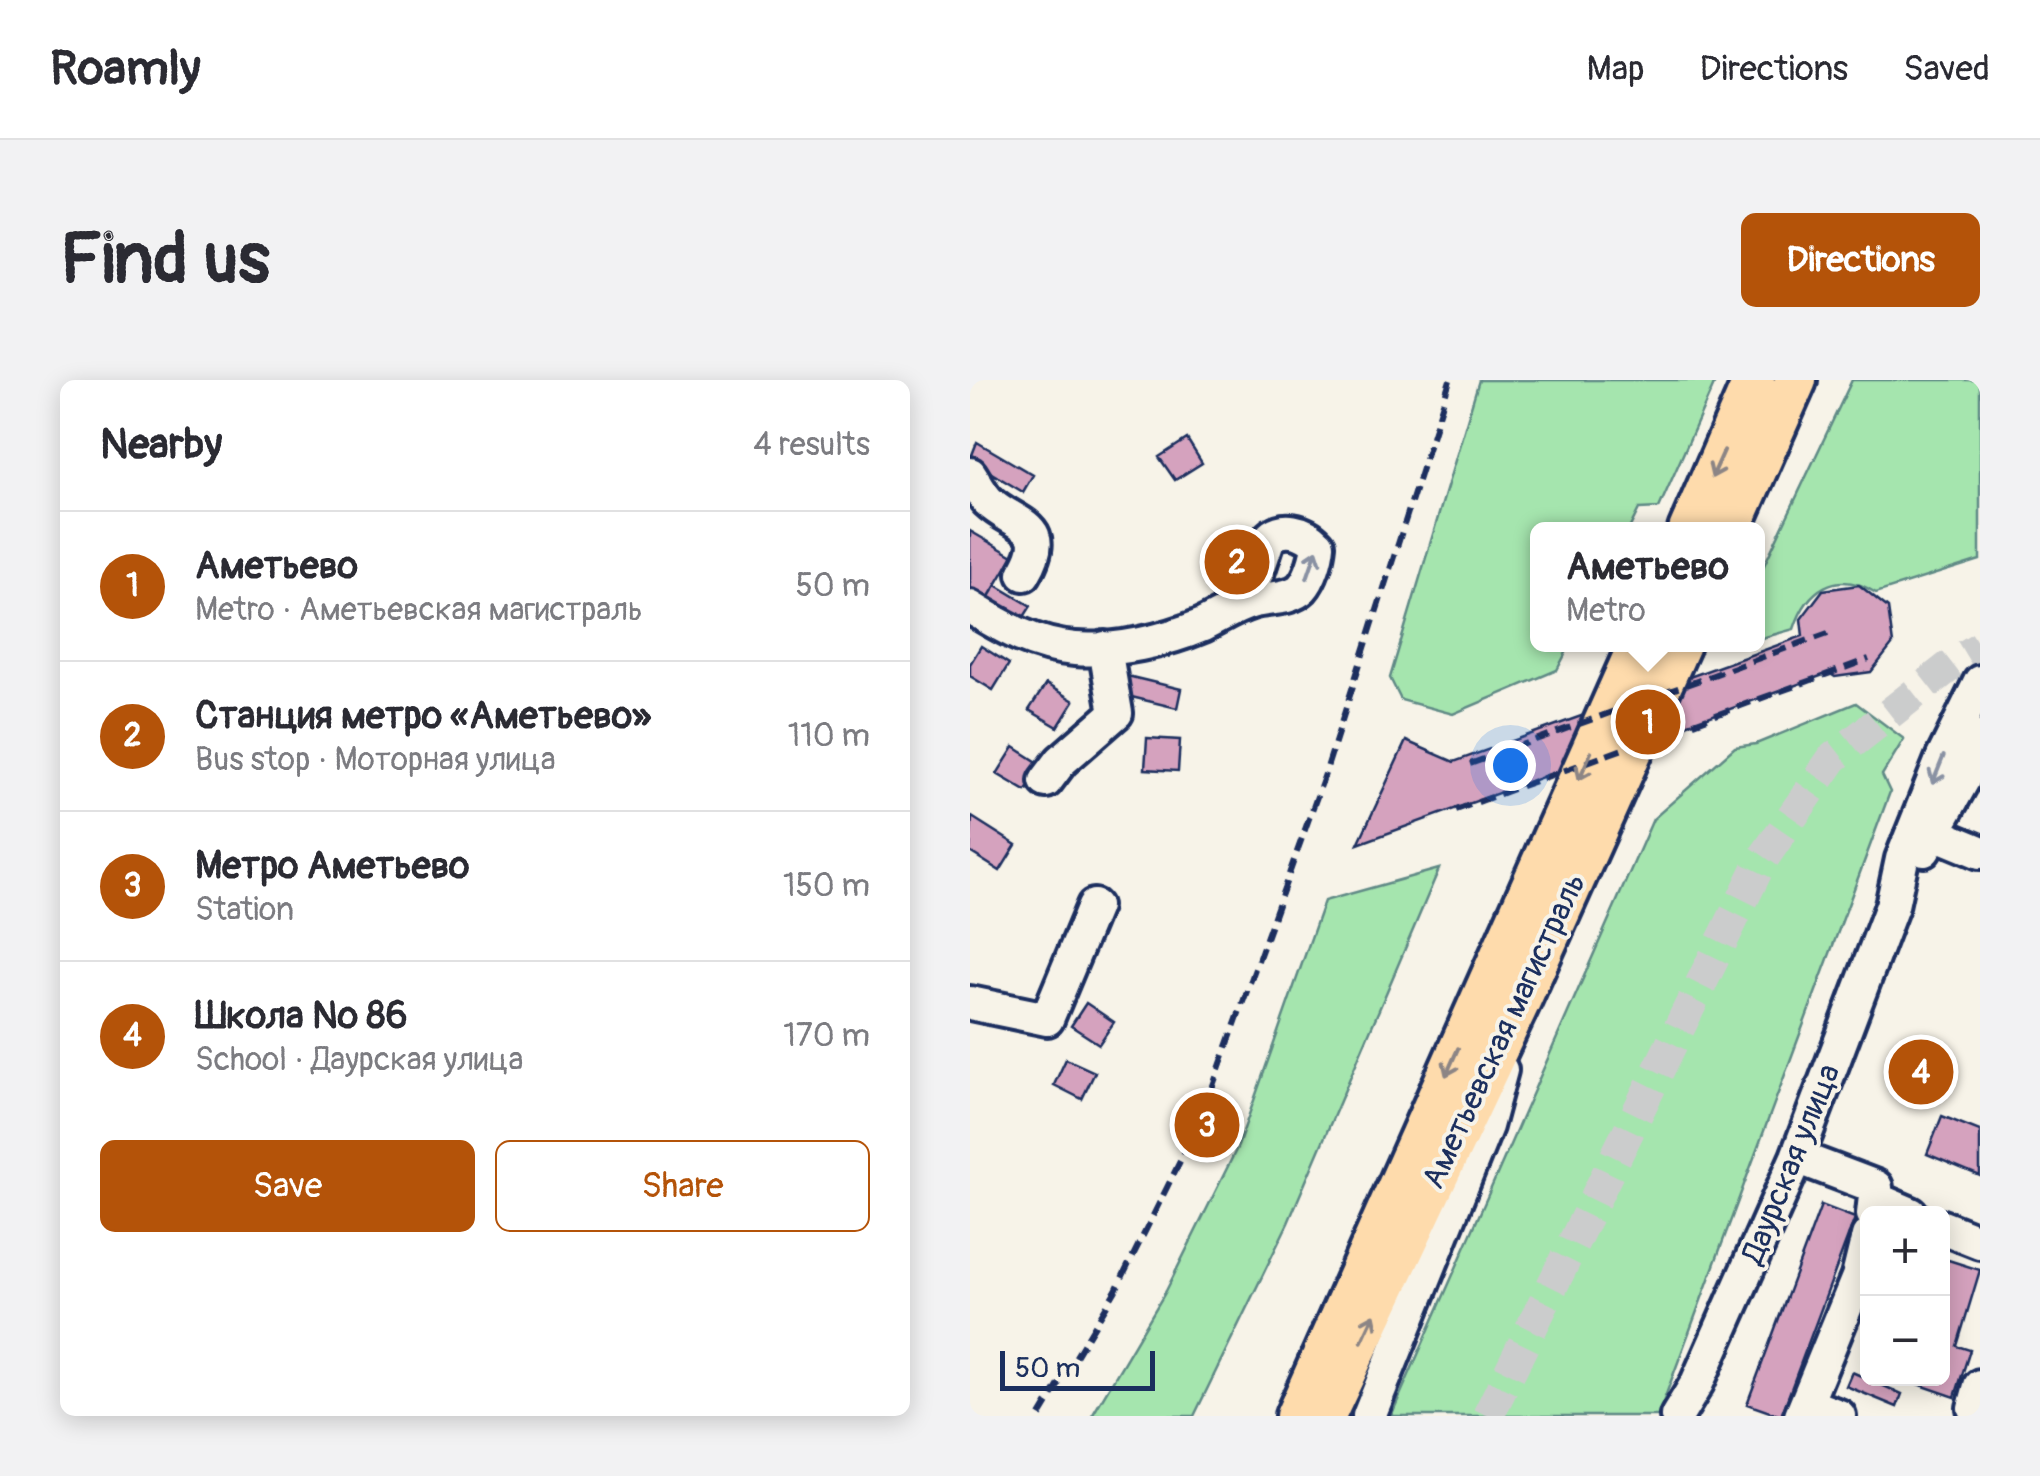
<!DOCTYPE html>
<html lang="en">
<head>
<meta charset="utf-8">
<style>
  :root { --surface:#fff; --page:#f2f2f3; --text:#2b2b33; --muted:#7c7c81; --line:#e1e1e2; --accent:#b45309 }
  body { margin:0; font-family:Pangolin,sans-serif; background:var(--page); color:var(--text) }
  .controls { position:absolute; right:30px; bottom:30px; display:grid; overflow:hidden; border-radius:15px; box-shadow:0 5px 25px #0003 }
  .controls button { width:90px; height:90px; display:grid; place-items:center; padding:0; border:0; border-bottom:2px solid var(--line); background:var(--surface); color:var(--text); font:50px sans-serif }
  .scale { position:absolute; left:30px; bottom:25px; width:155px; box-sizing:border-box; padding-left:10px; border:5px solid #1b2f5e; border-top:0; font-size:28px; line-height:35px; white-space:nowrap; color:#1b2f5e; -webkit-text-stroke:8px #f7f3e8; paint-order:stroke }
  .you { position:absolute; left:540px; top:385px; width:35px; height:35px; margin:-25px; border:8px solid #fff; border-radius:50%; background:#1a73e8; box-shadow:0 0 0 15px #1a73e833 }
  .badge { display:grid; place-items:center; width:65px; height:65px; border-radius:50%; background:var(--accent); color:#fff; font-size:32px; font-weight:700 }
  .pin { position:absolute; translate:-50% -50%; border:5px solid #fff; box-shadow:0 2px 10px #0006 }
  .popup { position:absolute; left:560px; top:142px; width:235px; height:130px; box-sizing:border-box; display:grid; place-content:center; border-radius:15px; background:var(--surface); filter:drop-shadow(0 2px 8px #0005); font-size:32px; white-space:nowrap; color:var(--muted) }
  .popup b { font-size:38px; color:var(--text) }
  .popup::after { content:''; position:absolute; left:50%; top:100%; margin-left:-20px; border:20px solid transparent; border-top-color:var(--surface) }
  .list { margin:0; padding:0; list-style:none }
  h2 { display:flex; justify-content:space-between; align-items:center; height:130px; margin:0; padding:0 40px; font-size:42px }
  h2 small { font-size:32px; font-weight:400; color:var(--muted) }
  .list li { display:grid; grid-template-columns:65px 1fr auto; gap:30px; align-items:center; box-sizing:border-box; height:150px; padding:0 40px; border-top:2px solid var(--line) }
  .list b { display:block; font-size:38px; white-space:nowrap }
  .list p { margin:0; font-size:32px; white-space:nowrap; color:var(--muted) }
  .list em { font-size:32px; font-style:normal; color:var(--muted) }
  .actions { display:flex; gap:20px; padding:30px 40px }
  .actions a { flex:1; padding:22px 0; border:2px solid var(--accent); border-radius:15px; text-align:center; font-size:35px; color:var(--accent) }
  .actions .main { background:var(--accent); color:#fff }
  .map { position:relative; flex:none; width:1010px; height:1036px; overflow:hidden; border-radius:15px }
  header { display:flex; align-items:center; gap:60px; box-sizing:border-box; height:140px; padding:0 50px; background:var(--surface); border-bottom:2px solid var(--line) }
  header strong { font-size:48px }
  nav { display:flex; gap:55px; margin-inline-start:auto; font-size:35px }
  .intro { display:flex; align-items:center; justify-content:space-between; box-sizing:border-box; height:240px; padding:0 60px }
  h1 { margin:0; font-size:70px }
  .button { padding:25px 45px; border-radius:15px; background:var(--accent); color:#fff; font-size:35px; font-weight:700 }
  main { display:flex; gap:60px; padding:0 60px }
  aside { flex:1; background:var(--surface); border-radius:15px; box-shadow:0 5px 25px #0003 }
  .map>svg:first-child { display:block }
  .green { fill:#a5e5ae; stroke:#608a86; stroke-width:2.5 }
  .building { fill:#d5a2be; stroke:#1b2f5e; stroke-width:2.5 }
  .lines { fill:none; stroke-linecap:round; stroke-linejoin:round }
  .minor-tunnel { stroke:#cbcccc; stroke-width:32; stroke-dasharray:32 16; stroke-linecap:butt }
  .minor-casing { stroke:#1b2f5e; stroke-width:40 }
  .major-casing { stroke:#1b2f5e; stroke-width:48 }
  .minor { stroke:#f7f3e8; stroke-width:32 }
  .major { stroke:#fedbac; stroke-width:40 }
  .rail { stroke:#1b2f5e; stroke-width:6; stroke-dasharray:15 8; stroke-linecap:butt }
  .oneway { stroke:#8c8585 }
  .oneway2 { stroke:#8991a3 }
  .labels { text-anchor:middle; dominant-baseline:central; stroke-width:8; stroke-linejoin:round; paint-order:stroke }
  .street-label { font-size:32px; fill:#1b2f5e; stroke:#f7f3e8 }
</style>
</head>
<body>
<header>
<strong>Roamly</strong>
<nav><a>Map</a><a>Directions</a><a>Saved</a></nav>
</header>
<div class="intro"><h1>Find us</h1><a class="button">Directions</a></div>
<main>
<aside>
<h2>Nearby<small>4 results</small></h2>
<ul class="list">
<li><span class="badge">1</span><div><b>Аметьево</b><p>Metro · Аметьевская магистраль</p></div><em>50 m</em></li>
<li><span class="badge">2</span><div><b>Станция метро «Аметьево»</b><p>Bus stop · Моторная улица</p></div><em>110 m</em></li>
<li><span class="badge">3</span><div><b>Метро Аметьево</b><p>Station</p></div><em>150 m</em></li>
<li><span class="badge">4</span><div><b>Школа № 86</b><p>School · Даурская улица</p></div><em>170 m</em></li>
</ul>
<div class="actions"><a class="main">Save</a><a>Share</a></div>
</aside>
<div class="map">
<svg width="1010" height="1036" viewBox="0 0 1010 1036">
  <rect width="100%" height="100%" fill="#f7f3e8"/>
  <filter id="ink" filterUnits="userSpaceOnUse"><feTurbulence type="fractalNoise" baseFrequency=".01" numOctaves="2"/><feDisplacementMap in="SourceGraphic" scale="20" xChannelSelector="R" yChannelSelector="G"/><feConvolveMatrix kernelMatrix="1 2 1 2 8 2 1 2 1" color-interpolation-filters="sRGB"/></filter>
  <g filter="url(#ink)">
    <path class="green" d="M 509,0 L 746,0 L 689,128 L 669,129 L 659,149 L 568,150 L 568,264 L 600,265 L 587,290 L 483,334 L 431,320 L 420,298 Z
      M 882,0 L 1010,0 L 1010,180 L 906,213 C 866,188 837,209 824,249 L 788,259 L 788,198 Z
      M 886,323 L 934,359 L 912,395 L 920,412 L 688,1036 L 421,1036 L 683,439 L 765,367 L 786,364 Z
      M 469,489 L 318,843 L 224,1036 L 122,1036 L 196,911 L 268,766 L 354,521 Z"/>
    <path class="building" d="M 217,59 L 232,83 L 205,100 L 189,77 Z
      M 7,62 L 63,95 L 53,112 L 0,80 Z
      M 0,151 L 43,176 L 17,220 L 0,210 Z
      M 26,205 L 61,226 L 52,240 L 17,220 Z
      M 889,205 L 918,228 L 923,264 L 901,292 L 865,297 L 859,293 L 388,464 L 436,361 L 484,382 L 833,256 L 831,239 L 853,210 Z
      M 11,266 L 39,284 L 23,310 L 0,296 L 0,284 Z
      M 149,294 L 211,309 L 207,328 L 145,313 Z
      M 76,304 L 104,321 L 88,347 L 59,330 Z
      M 177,358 L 210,360 L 208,391 L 175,389 Z
      M 44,367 L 72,385 L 56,411 L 27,394 Z
      M 2,437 L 46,465 L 30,491 L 0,472 Z
      M 116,623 L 144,642 L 129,664 L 101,646 Z
      M 96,679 L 125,692 L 112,719 L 84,705 Z
      M 972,736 L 1010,751 L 1010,796 L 957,774 Z
      M 851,825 L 885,838 L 811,1036 L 777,1024 Z
      M 972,878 L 1010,890 L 987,966 L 1000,970 L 985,1017 L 930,998 L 972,998 Z
      M 882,992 L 932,1014 L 927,1027 L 876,1006 Z"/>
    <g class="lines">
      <path class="minor-tunnel" d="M 518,1036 L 792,480 L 863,378 L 985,282 L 1010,267"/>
      <defs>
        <path id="minor" d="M 0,94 C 6,103 11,114 18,121 C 45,147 84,143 54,194
          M 0,227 C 34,248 65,266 105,269 C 146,272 195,261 233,245 C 249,237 264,227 281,222 C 297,217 320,220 332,208 C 341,198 347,177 348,165 C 335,151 311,144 298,160 L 287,193 L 265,228
          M 76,401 L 91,381 L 146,333 L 135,268
          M 964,453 L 1010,472
          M 954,470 L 993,400 L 1010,357
          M 0,623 L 77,639 L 124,526
          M 827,777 L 906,807 L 903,834
          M 906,819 L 941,834
          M 972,847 L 1010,862
          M 836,1024 L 869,1036
          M 1004,1028 L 1010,1006
          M 399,1036 L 516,746 L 531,690
          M 707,1036 L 727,1003 L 827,777 L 922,526 L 932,479 L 973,377 L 1010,302
          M 831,1036 L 888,897 L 898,856"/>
        <path id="major" d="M 719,150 L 784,0
          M 760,150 L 826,0
          M 326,1036 L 669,264
          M 355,1036 L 549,623 L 710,264"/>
      </defs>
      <use href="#minor" class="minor-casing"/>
      <use href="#major" class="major-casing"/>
      <use href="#minor" class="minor"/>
      <use href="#major" class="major"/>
      <path class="rail" d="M 500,384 L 858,253
        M 486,430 L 899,279
        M 70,1036 L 146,910 L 231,739 L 355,394 L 480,0"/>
    </g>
    <defs><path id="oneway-shaft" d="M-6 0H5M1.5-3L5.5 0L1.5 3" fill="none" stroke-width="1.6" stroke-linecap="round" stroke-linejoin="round" transform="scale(2.5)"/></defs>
    <g class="oneway">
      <use href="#oneway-shaft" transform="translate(748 84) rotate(114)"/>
      <use href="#oneway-shaft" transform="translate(615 386) rotate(114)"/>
      <use href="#oneway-shaft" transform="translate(482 682) rotate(114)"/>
      <use href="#oneway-shaft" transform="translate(398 948) rotate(-65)"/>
    </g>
    <g class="oneway2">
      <use href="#oneway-shaft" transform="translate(342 184) rotate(-71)"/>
      <use href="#oneway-shaft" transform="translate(968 390) rotate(112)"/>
    </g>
  </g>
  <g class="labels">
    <g class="street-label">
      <text transform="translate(534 651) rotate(-65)">Аметьевская магистраль</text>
      <text transform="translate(821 784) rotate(-68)">Даурская улица</text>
    </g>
  </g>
</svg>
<div class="controls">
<button>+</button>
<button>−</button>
</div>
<div class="scale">50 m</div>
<div class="you"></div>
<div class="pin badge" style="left:678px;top:342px">1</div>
<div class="popup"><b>Аметьево</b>Metro</div>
<div class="pin badge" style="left:267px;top:182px">2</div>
<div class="pin badge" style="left:237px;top:745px">3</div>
<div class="pin badge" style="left:951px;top:692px">4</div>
</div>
</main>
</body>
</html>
